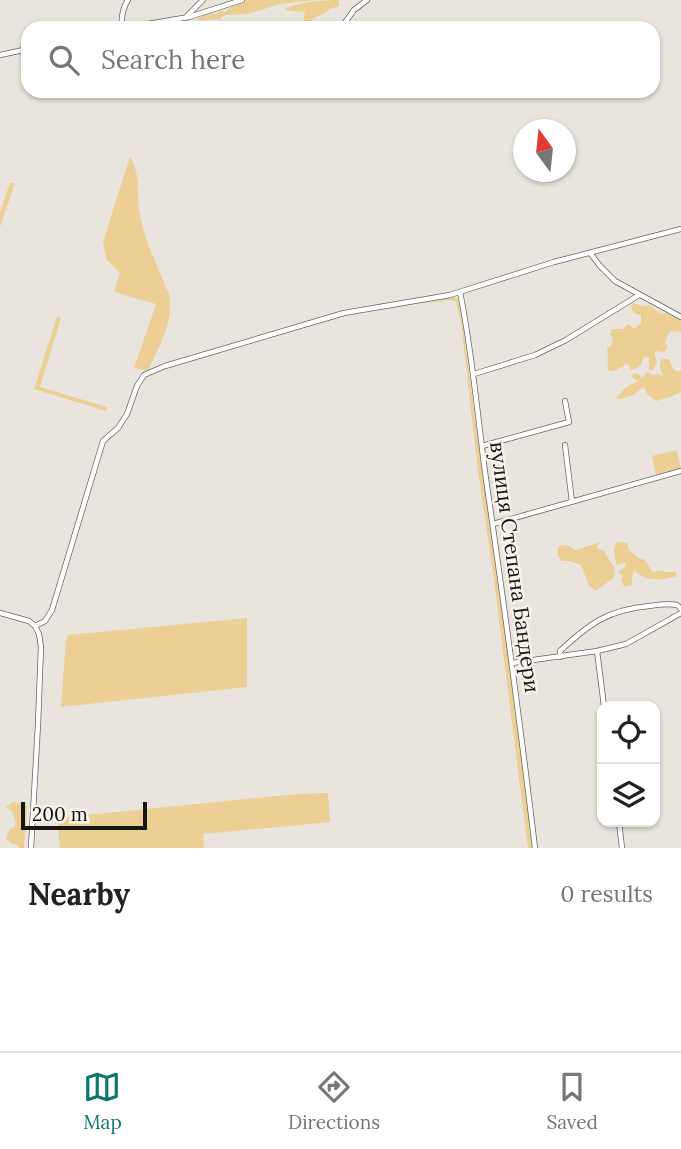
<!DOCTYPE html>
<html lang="en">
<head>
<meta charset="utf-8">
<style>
  :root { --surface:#fff; --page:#f6f6f6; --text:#222; --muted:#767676; --line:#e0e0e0; --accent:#0f766e }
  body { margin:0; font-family:Lora,serif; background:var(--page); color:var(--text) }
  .controls { position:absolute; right:21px; bottom:21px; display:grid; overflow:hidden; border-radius:14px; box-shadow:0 2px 5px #0004 }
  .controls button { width:63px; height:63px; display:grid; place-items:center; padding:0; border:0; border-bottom:2px solid var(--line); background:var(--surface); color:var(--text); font:35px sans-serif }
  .compass { position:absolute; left:513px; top:119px; width:63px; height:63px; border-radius:50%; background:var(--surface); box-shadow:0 2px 5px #0004; rotate:345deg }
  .scale { position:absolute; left:21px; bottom:18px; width:126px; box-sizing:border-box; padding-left:7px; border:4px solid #161512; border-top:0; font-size:19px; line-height:24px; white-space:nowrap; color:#161512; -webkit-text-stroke:5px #f6f3eb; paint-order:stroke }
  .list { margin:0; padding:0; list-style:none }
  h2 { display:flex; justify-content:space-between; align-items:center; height:91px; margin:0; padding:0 28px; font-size:30px }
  h2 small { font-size:23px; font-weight:400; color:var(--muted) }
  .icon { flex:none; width:38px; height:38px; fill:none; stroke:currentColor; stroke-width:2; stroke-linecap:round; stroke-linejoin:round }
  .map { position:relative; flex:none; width:681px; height:848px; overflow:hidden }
  .search { position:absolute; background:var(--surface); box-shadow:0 2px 5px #0004; left:21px; right:21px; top:21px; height:77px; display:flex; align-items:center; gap:18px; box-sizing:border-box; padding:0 24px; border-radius:21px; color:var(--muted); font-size:26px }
  .sheet { height:203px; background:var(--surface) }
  nav { display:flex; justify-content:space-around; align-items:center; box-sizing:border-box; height:98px; border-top:2px solid var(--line); background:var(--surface); font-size:19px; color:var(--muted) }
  nav a { display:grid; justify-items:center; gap:4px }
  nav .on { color:var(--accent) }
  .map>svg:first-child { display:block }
  .green { fill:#ebcf94 }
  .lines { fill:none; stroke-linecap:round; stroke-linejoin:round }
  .street-casing { stroke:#68655e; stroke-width:6 }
  .street { stroke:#fff; stroke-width:4.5 }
  .labels { text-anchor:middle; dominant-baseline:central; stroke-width:5; stroke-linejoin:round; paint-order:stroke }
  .street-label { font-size:21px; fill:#161512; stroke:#f6f3eb }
</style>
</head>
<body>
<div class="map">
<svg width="681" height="848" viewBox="0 0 681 848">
  <rect width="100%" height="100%" fill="#e9e5de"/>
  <path class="green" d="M 235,0 L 316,0 L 280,4 L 248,14 L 225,15 L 219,19 L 199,20 L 197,18 L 210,13 L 216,14 L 221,10 L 224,12 C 229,10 234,5 235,0 Z
    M 339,0 L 339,6 L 330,9 L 324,14 L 313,18 L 309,28 L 302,28 L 305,11 L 299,12 L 284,10 C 296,2 324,0 339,0 Z
    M 168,91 L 277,91 L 239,96 L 210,97 L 159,95 Z
    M 130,156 C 142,179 136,193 140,216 C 145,242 158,266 167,290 L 168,290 C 176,319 159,345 148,371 L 134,368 L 156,304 L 114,292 L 120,273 L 106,259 L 103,242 Z
    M 10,183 L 15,183 L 0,227 L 0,212 Z
    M 453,297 L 457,299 L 459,303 C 468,355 473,408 481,461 C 499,590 517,719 533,848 L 528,848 L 492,565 L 478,471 L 461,323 L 456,301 L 449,300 L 421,304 Z
    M 633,303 L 642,306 L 649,305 L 661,314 L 667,313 C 671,317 676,317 681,320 L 681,332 L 670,331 L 665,342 L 668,347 L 664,352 L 655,351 L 655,355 L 657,363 L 652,371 L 649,369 L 649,358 L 644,357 C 641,365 638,370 629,370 L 630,366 L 627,364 L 614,371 L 609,371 C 606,364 609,356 607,348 L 612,344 L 613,338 L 610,334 L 612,329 L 622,329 L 629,324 L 634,329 L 641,323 L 641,315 C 635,314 632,312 631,306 Z
    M 57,317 L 61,318 L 40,387 L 107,407 L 106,411 L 34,389 Z
    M 662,359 L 669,359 L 673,368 L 676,371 L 681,371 L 681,392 L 670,397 L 656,401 L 647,394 L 644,387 L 631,396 L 619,399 L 616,398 L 626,387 L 638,381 L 631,377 L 635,373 L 640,375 L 641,379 L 647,372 L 653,375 L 659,374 L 663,377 C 662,369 657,368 662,359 Z
    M 677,450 L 681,469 L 656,476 L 652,456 Z
    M 600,542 L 596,548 L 604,551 L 614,567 L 614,578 L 595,591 L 589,585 L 581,565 L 570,561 L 562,561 C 557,557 557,554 558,547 C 566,543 569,546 576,550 Z
    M 621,542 L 627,543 L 629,550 C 634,554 640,559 645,560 L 653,572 L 662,570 L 666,572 L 675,572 L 677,576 C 662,580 646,583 634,570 L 631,585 L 624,587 L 621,579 L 623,575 L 619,574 L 619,570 L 625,567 L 626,563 L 616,565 L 614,550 L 616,543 Z
    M 247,618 L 247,687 L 61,707 L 66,640 L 68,635 Z
    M 328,793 L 330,822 L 203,834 L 204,848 L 60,848 L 57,818 L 297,794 Z
    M 13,802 L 26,805 L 27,807 C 26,821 25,834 24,848 L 19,848 L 16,844 L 12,844 L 6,839 L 10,829 L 14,828 L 16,823 L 12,811 L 6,807 Z"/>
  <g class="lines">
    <defs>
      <path id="street" d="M 186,17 L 203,0
        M 122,28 C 121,17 122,9 128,0
        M 124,28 L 189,17 L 242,0
        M 341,28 L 354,10 L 367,0
        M 0,55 L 28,49
        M 590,253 L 600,266 L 615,281 L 681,317
        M 460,292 C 472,351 477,411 485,472 C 503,597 520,722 535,848
        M 474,374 L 535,355 L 566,340 L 639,295
        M 565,445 L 572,502
        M 482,446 L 569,422 L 565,401
        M 493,524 L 681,471
        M 0,613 L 29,621 L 35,626 L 39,634 L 41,647 L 38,724 L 31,848
        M 35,626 L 45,621 L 52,610 L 103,441 L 118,428 L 127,414 L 137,386 L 144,375 L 165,366 L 344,313 L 450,295 L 554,262 L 681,229
        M 597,651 L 604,706
        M 560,657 L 560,651 C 590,623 608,610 649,606 C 658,605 668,603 677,605 L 681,609
        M 512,663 L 597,651 L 626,644 L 681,613
        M 619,822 L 622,848"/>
    </defs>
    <use href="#street" class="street-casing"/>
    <use href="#street" class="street"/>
  </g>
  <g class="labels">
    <g class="street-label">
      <text transform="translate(515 567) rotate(82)">вулиця Степана Бандери</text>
    </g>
  </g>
</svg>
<div class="controls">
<button><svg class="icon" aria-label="locate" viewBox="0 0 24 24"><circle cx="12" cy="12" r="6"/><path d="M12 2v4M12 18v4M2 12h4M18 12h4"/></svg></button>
<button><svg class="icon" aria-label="layers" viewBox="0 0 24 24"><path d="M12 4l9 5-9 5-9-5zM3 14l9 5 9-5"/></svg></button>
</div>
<svg class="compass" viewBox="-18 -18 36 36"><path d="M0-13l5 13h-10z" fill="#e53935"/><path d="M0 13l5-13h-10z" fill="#767676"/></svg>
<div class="scale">200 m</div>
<div class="search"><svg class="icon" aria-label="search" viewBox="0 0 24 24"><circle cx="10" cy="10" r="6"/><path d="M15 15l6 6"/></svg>Search here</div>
</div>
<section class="sheet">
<h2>Nearby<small>0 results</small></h2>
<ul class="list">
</ul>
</section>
<nav>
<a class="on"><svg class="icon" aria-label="map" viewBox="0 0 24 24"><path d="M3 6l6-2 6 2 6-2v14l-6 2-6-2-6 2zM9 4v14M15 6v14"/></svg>Map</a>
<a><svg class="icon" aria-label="directions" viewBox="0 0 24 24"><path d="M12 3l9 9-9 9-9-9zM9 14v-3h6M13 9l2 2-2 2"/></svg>Directions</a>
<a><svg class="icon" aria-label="saved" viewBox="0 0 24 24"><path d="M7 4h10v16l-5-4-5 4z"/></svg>Saved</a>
</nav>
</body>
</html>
